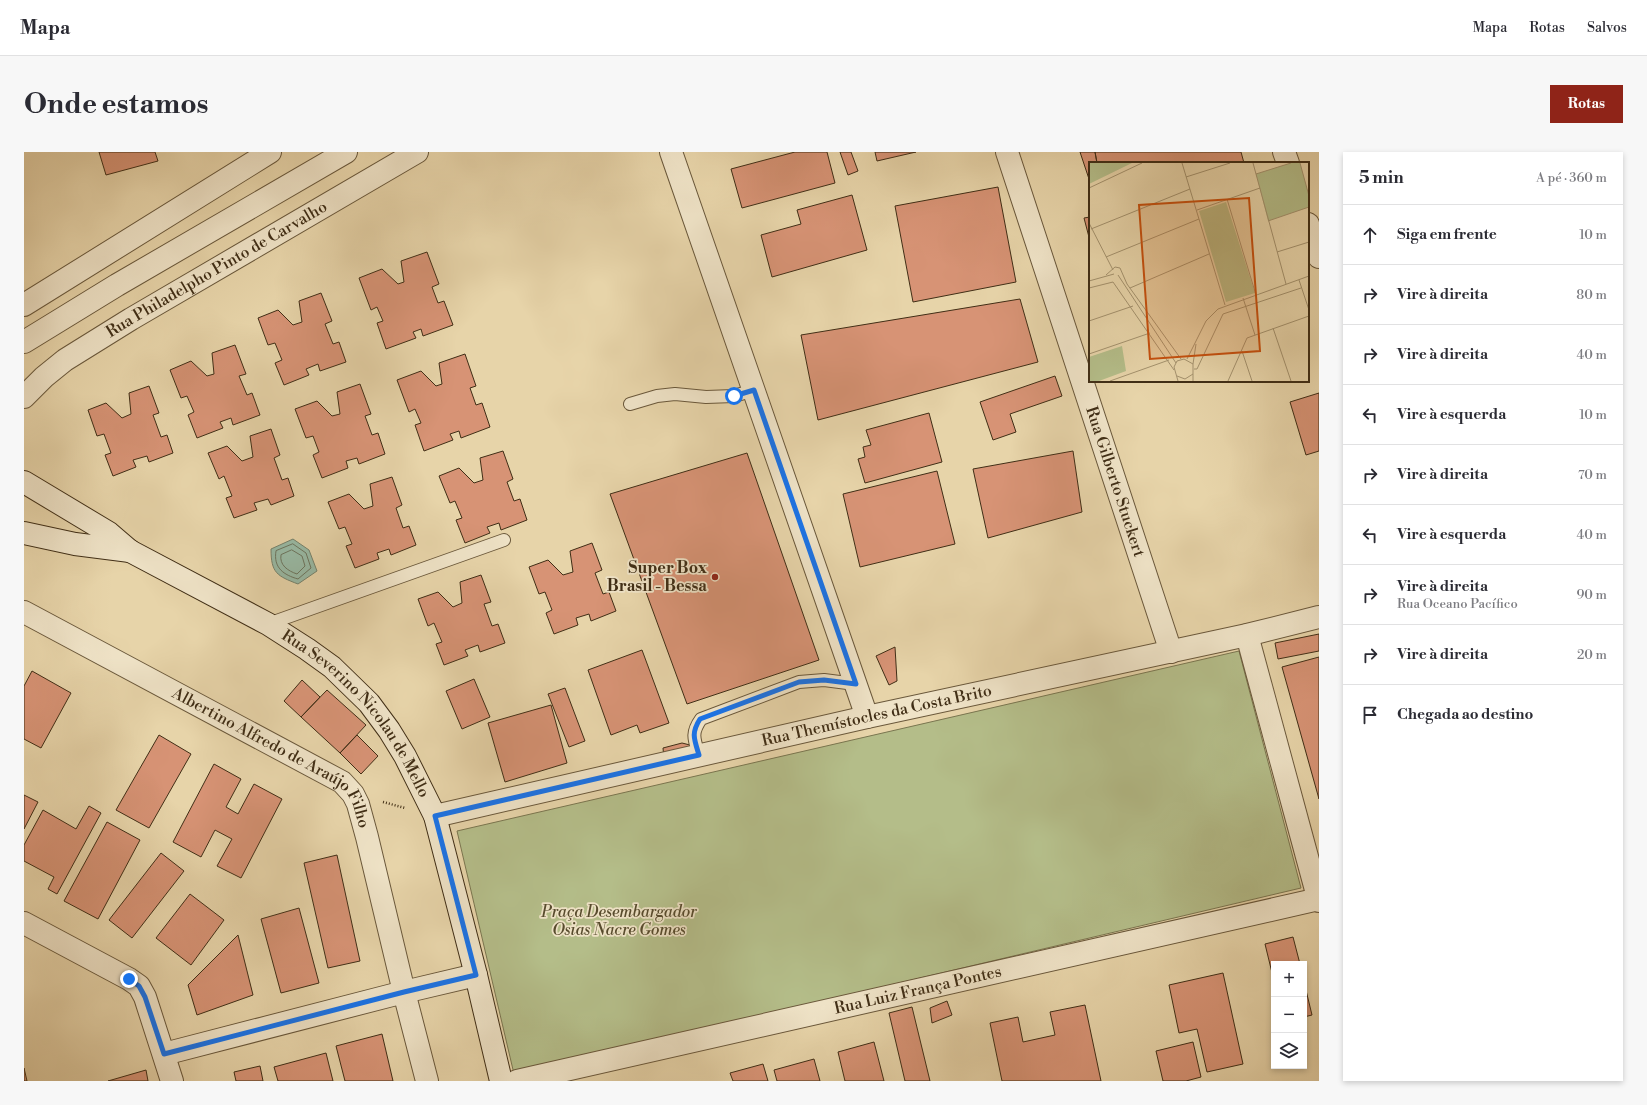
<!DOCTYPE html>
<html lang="pt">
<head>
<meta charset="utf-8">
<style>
  :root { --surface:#fff; --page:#f7f7f7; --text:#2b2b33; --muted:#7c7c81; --line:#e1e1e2; --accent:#8f2418 }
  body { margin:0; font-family:"Libre Bodoni",serif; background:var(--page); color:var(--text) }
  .controls { position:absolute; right:12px; bottom:12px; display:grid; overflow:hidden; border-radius:0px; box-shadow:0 2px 6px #0003 }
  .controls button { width:36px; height:36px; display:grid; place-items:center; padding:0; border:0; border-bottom:1px solid var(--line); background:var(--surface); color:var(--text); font:20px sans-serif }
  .stop { position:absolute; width:12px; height:12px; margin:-9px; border:3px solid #1a73e8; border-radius:50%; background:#fff }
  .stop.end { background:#1a73e8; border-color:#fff; box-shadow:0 1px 4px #0008 }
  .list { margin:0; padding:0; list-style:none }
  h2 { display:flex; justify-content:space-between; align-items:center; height:52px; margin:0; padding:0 16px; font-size:17px }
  h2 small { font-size:13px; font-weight:400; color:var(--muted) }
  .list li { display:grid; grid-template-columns:26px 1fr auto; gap:12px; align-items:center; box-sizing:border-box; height:60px; padding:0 16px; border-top:1px solid var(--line) }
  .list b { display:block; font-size:15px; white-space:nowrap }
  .list p { margin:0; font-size:13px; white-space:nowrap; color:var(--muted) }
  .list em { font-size:13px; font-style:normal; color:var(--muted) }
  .icon { flex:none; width:22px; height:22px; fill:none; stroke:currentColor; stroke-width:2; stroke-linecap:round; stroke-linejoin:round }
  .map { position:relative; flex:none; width:1295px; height:929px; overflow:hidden; border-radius:0px }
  header { display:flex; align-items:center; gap:24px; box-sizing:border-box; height:56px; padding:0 20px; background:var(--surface); border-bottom:1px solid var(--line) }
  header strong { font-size:19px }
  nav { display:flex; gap:22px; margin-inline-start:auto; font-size:14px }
  .intro { display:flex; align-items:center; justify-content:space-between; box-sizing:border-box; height:96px; padding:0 24px }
  h1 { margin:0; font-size:28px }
  .button { padding:10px 18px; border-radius:0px; background:var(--accent); color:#fff; font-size:14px; font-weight:700 }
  main { display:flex; gap:24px; padding:0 24px }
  aside { flex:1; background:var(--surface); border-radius:0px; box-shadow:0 2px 6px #0003 }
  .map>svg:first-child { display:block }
  .green { fill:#b4bd89; stroke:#7a7650 }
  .water { fill:#98b9a4; stroke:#75816b }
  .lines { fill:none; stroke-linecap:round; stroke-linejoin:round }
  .shore { stroke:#6c745d; stroke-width:1 }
  .building { fill:#d79375; stroke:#402e16 }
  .service-casing { stroke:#6a583b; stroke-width:14 }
  .minor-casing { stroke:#6a583b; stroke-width:24 }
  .tertiary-casing { stroke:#6a583b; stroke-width:24 }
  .secondary-casing { stroke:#402e16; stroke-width:24 }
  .path { stroke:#402e16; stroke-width:2.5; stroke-dasharray:1 2; stroke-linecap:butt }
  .service { stroke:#efe3c7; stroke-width:12 }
  .minor { stroke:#efe3c7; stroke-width:22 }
  .tertiary { stroke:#efe3c7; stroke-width:22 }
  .secondary { stroke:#efe3c7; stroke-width:22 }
  .route { stroke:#1a73e8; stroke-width:5 }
  .poi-dot { fill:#8f2418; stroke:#efe3c7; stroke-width:1.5 }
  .labels { text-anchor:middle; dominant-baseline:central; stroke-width:3.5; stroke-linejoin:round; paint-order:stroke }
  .street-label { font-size:16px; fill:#402e16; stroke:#efe3c7 }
  .poi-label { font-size:16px; font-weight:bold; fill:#402e16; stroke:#efe3c7; text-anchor:end }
  .park-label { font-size:16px; font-style:italic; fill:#574b2d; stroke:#efe3c7 }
  .inset-road { fill:none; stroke:#a4926e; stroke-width:1 }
  .view { fill:#c6500e; fill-opacity:0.15; stroke:#c6500e; stroke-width:2 }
  .inset-edge { fill:none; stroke:#402e16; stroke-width:2 }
</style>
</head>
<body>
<header>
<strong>Mapa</strong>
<nav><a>Mapa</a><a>Rotas</a><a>Salvos</a></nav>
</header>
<div class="intro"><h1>Onde estamos</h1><a class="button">Rotas</a></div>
<main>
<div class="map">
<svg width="1295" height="929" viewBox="0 0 1295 929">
  <rect width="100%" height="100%" fill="#e7d4a9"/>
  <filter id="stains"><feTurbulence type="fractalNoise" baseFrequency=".005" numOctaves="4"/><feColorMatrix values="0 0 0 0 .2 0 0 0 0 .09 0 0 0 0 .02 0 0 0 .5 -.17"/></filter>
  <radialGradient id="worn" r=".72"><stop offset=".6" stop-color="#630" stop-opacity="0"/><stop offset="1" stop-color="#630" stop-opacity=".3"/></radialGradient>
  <path class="green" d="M 1215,499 L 1277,736 L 490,922 L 433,679 Z"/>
  <path class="water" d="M 269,387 L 285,398 L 293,419 L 274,432 C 253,424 247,421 247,397 Z"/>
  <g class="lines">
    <path class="shore" d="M 269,392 L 282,401 L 287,416 L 274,427 C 260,423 249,416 252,399 Z
      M 268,398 L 278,404 L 281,414 L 273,422 C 264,419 255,413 257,403 Z"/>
  </g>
  <path class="building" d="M 75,0 L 131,0 L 134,9 L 82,23 Z
    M 771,0 L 803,0 L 811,31 L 718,56 L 707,17 Z
    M 816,0 L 827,0 L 834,19 L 824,23 Z
    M 851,0 L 892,0 L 853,9 Z
    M 1056,0 L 1071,0 L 1073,11 L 1066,11 L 1066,30 Z
    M 1071,0 L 1217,0 L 1220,11 L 1073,11 Z
    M 974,35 L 992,130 L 889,150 L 871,54 Z
    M 828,43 L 843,98 L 748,125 L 737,83 L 777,72 L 773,58 Z
    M 1066,65 L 1066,89 L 1060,66 Z
    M 403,100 L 415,132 L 408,135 L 414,151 L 420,149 L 429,173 L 399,184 L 397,177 L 389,180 L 392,186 L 362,197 L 353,171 L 359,169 L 353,155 L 347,158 L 335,126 L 358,117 L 374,132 L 380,130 L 377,109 Z
    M 297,141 L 308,169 L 301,172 L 309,192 L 315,190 L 322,210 L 296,219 L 294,212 L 282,217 L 285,223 L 260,233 L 251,211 L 258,208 L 251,191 L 244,193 L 234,166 L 254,158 L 269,173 L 278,170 L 275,149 Z
    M 996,147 L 1014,210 L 794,268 L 777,183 Z
    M 211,193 L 222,222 L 215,224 L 223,243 L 228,241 L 236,263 L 209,273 L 207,266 L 196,270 L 199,276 L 173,286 L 164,263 L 170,260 L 163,244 L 157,246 L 146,218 L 167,209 L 183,224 L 190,222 L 188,201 Z
    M 441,202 L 452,234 L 446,236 L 452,253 L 458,251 L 466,275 L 437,286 L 435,279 L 426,282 L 429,288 L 400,299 L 391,273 L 397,271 L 391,257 L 385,260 L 373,228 L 397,219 L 412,234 L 418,232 L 415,211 Z
    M 1031,224 L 1038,244 L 986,262 L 992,280 L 969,288 L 956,250 Z
    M 336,232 L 347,262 L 341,264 L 348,283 L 354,281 L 361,302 L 335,312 L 333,306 L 322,309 L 324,316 L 298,326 L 289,303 L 295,300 L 289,284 L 282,286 L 271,257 L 293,249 L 308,264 L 316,262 L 313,240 Z
    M 125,234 L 135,261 L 129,263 L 137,285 L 143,283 L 149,301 L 125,310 L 123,304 L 109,308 L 112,315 L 89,324 L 81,303 L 87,301 L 80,282 L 73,284 L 64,258 L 82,251 L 98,266 L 107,262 L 105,241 Z
    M 1295,241 L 1295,299 L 1282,303 L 1266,250 Z
    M 905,261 L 918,310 L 841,331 L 834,307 L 841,305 L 839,295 L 847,293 L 842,278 Z
    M 247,277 L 256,303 L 250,306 L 258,328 L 264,326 L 270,344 L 247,353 L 244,347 L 230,351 L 233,358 L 210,366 L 202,346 L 208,344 L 200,324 L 195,327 L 184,301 L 203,294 L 218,309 L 229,305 L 226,284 Z
    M 479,299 L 489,327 L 483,330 L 490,349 L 496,347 L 503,368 L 477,378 L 475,371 L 463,375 L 466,381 L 441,391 L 432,368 L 438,366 L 431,349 L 426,351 L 415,324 L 435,316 L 450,331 L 459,328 L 456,306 Z
    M 1049,299 L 1058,360 L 964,386 L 949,317 Z
    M 723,301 L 795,508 L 663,552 L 586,342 Z
    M 913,319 L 931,392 L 836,415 L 819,342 Z
    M 368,325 L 378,353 L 372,356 L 379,376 L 385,374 L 392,393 L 367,403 L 365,397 L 353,401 L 355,407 L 331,416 L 322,394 L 328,392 L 321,375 L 315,377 L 304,350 L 325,342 L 340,357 L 349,354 L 346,332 Z
    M 568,391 L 578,418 L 571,421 L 579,442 L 585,440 L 592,459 L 567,469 L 565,462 L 552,466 L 554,473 L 530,482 L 522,461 L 528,458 L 521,440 L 515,442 L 505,415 L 524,408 L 539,423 L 549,420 L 546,399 Z
    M 457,423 L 467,450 L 460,452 L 468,474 L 474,472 L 481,491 L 456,500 L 454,493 L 441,498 L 444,504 L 420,513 L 412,492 L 418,490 L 410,471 L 404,474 L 394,447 L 414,440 L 429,455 L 438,451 L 436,430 Z
    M 1295,482 L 1295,499 L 1254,507 L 1251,491 Z
    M 871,495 L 873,529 L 865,533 L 852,504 Z
    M 618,498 L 645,571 L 616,581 L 613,573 L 587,583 L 564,518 Z
    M 1295,505 L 1295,647 L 1258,515 Z
    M 8,519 L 47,541 L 17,596 L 0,587 L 0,534 Z
    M 450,527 L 466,565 L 438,577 L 422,539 Z
    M 278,528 L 296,545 L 277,565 L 260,549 Z
    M 541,536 L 561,589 L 545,595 L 524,542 Z
    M 303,538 L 342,573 L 316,601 L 277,565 Z
    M 527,553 L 543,611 L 481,630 L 464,571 Z
    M 135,583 L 167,602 L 125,676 L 92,658 Z
    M 333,583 L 354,604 L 337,622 L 316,601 Z
    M 658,591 L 666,593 L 666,597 L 640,607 L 639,596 Z
    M 190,612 L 217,627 L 202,655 L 214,662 L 230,632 L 258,647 L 217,726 L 193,714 L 208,687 L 191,678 L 177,705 L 149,690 Z
    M 0,643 L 14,650 L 0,677 Z
    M 65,654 L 77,661 L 33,742 L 24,737 L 30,725 L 0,709 L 0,693 L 19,658 L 52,677 Z
    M 83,670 L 116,688 L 74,767 L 40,749 Z
    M 137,701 L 160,719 L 108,786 L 85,768 Z
    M 313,703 L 336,809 L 304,816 L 280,711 Z
    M 166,742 L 200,768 L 167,813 L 132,786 Z
    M 275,756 L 295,831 L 257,841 L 237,767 Z
    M 214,783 L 229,843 L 173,863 L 164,833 Z
    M 1269,785 L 1276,812 L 1250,812 L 1250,829 L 1241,792 Z
    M 1199,821 L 1219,912 L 1183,920 L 1173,877 L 1155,881 L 1145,833 Z
    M 1280,830 L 1288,863 L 1280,865 Z
    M 923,849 L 928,863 L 908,871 L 906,856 Z
    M 1061,853 L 1077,929 L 978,929 L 966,871 L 994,865 L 999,890 L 1031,883 L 1026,860 Z
    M 888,855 L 906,929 L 881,929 L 865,861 Z
    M 358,882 L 369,929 L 321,929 L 312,894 Z
    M 850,890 L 860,929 L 821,929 L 814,900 Z
    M 1169,890 L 1177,925 L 1162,929 L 1139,929 L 1132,899 Z
    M 302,901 L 309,929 L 254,929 L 250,915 Z
    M 790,907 L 796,929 L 753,929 L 750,918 Z
    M 739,912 L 744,929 L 709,929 L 706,921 Z
    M 236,914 L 239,929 L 212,929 L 210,920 Z
    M 0,916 L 3,929 L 0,929 Z
    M 122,918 L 124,929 L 84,929 Z"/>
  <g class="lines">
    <defs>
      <path id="service" d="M 606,252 L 633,244 L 651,242 L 682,245 L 710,244 L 730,238
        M 244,472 L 480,388
        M 675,603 C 670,587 667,581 677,567 L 775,530 L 800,528 L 831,532"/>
      <g id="minor">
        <path d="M 647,0 L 843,565"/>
        <path id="s1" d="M 983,0 L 1147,500"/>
        <path d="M 1260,0 L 1264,11"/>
        <path d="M 1284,72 L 1295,105"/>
        <path d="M 0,153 L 246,0"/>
        <path id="s2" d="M 0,460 L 318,630 L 329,642 L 334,652 L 343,685 L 380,840 L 403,929"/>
        <path d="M 1223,483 L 1295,749"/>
        <path id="s3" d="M 411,664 L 843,565 L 1223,483 L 1295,465"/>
        <path d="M 0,771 L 105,827 L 115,834 L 121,845 L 148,929"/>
        <path d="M 140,902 L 380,840 L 452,823"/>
        <path id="s4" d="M 493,929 L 1295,747"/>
      </g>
      <g id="tertiary">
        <path d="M 0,190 L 93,133 L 322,0"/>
        <path id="s5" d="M 0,245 L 20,225 L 41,208 L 107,167 L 393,0"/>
      </g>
      <g id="secondary">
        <path id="s6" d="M 0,330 L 85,381 L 106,399 L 244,472 L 283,497 L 308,515 L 345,551 L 365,578 L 381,604 L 411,664 L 452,823 L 477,929"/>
        <path d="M 0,381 L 51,392 L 106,399"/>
      </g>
    </defs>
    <use href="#service" class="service-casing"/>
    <use href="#minor" class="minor-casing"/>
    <use href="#tertiary" class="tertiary-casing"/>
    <use href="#secondary" class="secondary-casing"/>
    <path class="path" d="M 359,650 L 381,656"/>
    <use href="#service" class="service"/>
    <use href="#minor" class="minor"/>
    <use href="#tertiary" class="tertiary"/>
    <use href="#secondary" class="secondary"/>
  </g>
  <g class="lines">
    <path class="route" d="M 105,827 L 115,834 L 121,845 L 140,902 L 380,840 L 452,823 L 411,664 L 675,603 C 670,587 667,581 676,567 L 775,530 L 800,528 L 832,532 L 730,238 L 710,244"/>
  </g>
  <circle class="poi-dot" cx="691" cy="425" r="4"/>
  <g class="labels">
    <g class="street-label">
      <text stroke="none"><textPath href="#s5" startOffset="232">Rua Philadelpho Pinto de Carvalho</textPath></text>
      <text stroke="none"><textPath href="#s1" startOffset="347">Rua Gilberto Stuckert</textPath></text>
      <text stroke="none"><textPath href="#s3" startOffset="453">Rua Themístocles da Costa Brito</textPath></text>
      <text stroke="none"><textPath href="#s6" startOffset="411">Rua Severino Nicolau de Mello</textPath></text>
      <text stroke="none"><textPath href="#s2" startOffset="291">Albertino Alfredo de Araújo Filho</textPath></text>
      <text stroke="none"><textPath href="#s4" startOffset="411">Rua Luiz França Pontes</textPath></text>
    </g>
    <g class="poi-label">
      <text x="683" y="416">Super Box<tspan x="683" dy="18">Brasil - Bessa</tspan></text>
    </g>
    <g class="park-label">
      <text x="595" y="760">Praça Desembargador<tspan x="595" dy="18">Osias Nacre Gomes</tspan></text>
    </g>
  </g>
  <g transform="translate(1065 10)">
    <rect width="220" height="220" fill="#e7d4a9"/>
    <path d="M 0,1 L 43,1 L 0,22 ZM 202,1 L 211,1 L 220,34 L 220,45 L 179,59 L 167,12 ZM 137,40 L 166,131 L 137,140 L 110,49 ZM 33,184 L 37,209 L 10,219 L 0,219 L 0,195 Z" fill="#b4bd89"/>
    <path class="inset-road" d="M 93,1 L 136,143M 164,1 L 197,122M 211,1 L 220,34M 167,12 L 202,1M 97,15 L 141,1M 0,26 L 53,1M 138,37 L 167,133M 108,48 L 171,26M 179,59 L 220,45M 0,61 L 24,108M 2,67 L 101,27M 188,90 L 220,80M 17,95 L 110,57M 17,113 L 26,105 L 31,106 L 38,122 L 92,197M 29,113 L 87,201M 210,118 L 220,148M 0,119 L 25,112M 0,126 L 24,120 L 85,208M 41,126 L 120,92M 154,136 L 166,173M 0,159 L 44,144M 184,166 L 202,219M 153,189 L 163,219M 0,192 L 61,171M 98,197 L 117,159 L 129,147 L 220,114M 104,202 L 107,182M 105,207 L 108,207 L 134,152 L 212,126M 88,214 L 96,217 L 104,212M 21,219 L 80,198M 89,219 L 85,205 L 88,199 L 95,197 L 104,202 L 104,219M 139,219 L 158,176 L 220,154"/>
    <path class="view" d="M 160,36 L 171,189 L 61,197 L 50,43 Z"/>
    <rect width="220" height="220" class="inset-edge"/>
  </g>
  <rect width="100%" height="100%" filter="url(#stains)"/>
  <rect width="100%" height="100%" fill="url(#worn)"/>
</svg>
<div class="controls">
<button>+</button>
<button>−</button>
<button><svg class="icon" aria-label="layers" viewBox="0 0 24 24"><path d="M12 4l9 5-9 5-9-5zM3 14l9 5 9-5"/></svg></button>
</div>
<div class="stop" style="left:710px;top:244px"></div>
<div class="stop end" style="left:105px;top:827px"></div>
</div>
<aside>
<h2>5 min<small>A pé · 360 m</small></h2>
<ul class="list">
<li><svg class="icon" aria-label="ahead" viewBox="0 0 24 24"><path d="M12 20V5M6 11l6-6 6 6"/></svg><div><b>Siga em frente</b></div><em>10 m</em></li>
<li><svg class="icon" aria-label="right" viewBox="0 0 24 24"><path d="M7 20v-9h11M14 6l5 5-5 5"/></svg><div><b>Vire à direita</b></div><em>80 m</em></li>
<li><svg class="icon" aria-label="right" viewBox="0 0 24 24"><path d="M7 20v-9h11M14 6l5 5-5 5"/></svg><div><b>Vire à direita</b></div><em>40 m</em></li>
<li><svg class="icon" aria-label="left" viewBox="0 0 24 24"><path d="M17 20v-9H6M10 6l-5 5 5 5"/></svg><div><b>Vire à esquerda</b></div><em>10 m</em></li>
<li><svg class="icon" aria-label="right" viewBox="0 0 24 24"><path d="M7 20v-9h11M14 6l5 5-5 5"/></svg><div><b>Vire à direita</b></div><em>70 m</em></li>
<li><svg class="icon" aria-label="left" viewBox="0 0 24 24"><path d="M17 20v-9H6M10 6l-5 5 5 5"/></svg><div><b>Vire à esquerda</b></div><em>40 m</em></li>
<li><svg class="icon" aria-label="right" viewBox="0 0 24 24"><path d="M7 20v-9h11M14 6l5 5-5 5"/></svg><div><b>Vire à direita</b><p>Rua Oceano Pacífico</p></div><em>90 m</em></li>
<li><svg class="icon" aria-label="right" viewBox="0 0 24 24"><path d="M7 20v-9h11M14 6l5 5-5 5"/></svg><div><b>Vire à direita</b></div><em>20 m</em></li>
<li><svg class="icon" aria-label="arrive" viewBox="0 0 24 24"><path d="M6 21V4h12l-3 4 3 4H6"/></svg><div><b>Chegada ao destino</b></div></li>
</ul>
</aside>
</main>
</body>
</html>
